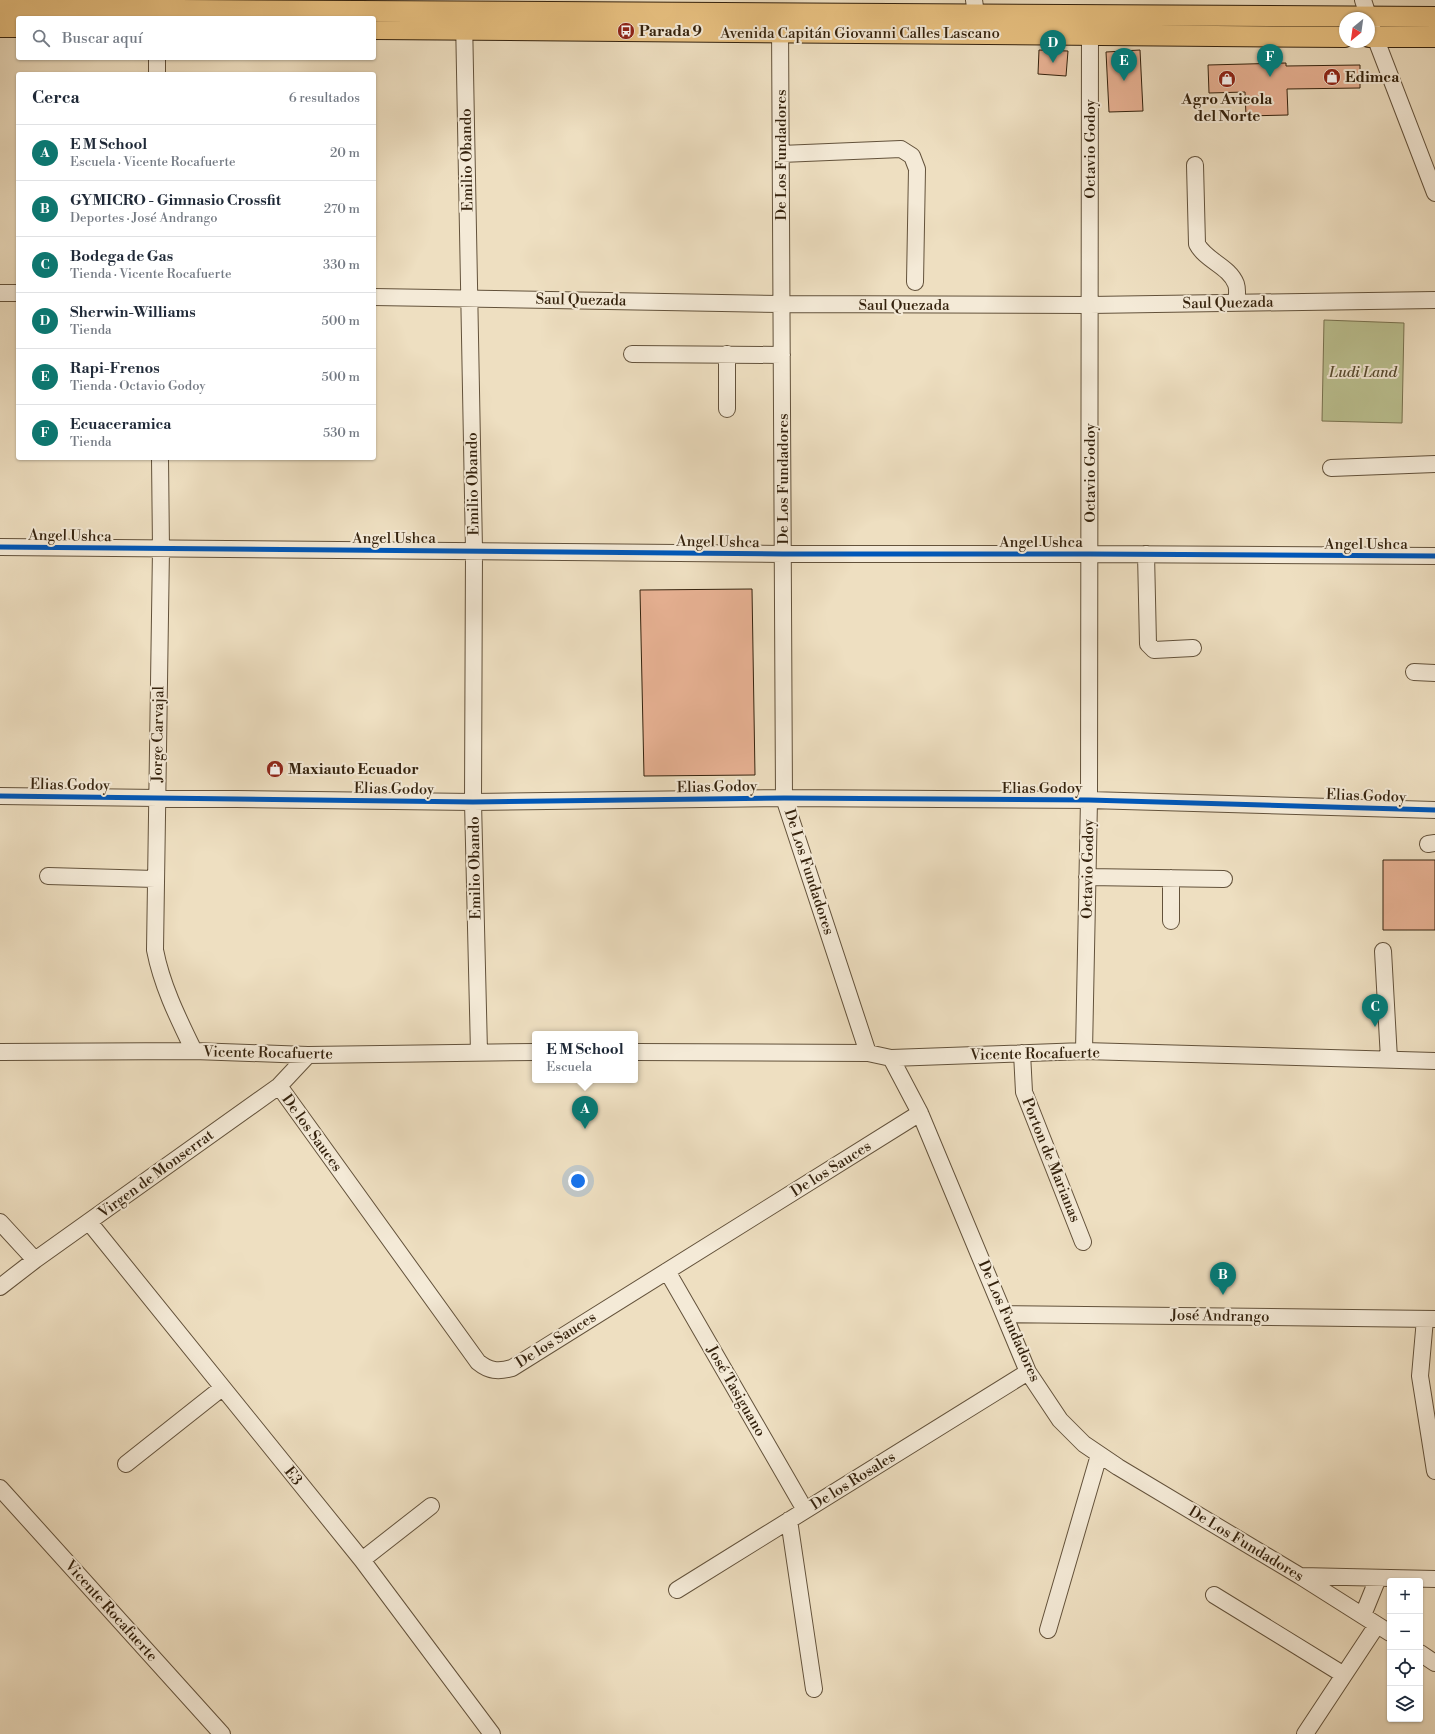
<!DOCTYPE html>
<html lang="es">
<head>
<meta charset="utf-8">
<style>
  :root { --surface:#fff; --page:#f2f2f3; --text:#1f2937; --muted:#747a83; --line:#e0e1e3; --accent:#0f766e }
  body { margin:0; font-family:"Libre Bodoni",serif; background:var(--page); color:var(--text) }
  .controls { position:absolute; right:12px; bottom:12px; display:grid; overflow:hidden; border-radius:4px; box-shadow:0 1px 3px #0004 }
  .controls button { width:36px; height:36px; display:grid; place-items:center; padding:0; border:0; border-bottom:1px solid var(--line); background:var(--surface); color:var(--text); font:20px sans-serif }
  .compass { position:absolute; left:1339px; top:12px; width:36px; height:36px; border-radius:50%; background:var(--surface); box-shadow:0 1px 3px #0004; rotate:209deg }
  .you { position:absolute; left:578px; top:1181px; width:14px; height:14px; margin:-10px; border:3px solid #fff; border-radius:50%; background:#1a73e8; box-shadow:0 0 0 6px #1a73e833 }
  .badge { display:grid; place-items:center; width:26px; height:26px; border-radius:50%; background:var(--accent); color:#fff; font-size:13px; font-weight:700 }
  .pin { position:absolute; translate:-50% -33px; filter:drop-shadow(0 1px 2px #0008) }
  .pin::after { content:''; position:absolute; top:21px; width:14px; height:12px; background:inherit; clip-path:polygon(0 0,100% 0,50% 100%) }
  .popup { position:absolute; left:532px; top:1031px; width:106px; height:52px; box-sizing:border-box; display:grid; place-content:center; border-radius:4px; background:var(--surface); filter:drop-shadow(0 1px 3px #0005); font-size:13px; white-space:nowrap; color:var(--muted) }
  .popup b { font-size:15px; color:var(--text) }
  .popup::after { content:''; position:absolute; left:50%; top:100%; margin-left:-8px; border:8px solid transparent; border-top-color:var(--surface) }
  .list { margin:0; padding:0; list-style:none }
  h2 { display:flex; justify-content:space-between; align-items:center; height:52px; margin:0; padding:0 16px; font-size:17px }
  h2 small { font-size:13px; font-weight:400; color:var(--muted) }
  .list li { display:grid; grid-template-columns:26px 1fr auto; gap:12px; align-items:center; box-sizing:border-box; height:56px; padding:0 16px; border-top:1px solid var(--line) }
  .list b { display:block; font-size:15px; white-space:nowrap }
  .list p { margin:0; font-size:13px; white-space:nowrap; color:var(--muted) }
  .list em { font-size:13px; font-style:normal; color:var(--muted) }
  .icon { flex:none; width:22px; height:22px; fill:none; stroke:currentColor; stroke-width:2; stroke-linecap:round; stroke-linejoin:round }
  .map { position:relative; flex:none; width:1435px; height:1734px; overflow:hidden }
  .search { position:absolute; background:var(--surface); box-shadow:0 1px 3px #0004; left:16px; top:16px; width:360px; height:44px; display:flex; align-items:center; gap:10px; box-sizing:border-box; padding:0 14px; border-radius:4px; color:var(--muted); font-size:15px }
  .panel { position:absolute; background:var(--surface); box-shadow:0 1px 3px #0004; left:16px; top:72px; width:360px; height:388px; border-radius:4px }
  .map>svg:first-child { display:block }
  .park { fill:#bbc191; stroke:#787250 }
  .building { fill:#e8b294; stroke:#35230e }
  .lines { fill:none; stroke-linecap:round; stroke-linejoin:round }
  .minor-casing { stroke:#63523b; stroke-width:18 }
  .major-casing { stroke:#35230e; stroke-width:22 }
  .minor { stroke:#f4ead7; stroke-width:16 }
  .major { stroke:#e7c080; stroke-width:20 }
  .cycleway-casing { stroke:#f4ead7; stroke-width:8 }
  .cycleway { stroke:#0057b8; stroke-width:5 }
  .labels { text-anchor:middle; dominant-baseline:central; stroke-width:4; stroke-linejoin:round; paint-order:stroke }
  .poi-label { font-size:15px; font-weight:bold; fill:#35230e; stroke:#f4ead7; text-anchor:start }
  .street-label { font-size:15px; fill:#35230e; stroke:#f4ead7 }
  .park-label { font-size:15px; font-style:italic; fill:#564a2f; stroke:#f4ead7 }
</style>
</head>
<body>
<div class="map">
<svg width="1435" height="1734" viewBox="0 0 1435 1734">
  <rect width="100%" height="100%" fill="#eedfc1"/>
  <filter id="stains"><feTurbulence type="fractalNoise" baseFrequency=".005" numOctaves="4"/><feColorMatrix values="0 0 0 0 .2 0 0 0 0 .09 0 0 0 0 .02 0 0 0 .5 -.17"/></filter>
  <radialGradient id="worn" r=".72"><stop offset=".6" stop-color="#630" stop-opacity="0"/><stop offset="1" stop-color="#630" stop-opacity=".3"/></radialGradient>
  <path class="park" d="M 1324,320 L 1404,323 L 1402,423 L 1322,421 Z"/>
  <path class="building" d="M 1039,50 L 1068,51 L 1066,76 L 1038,74 Z
    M 1140,50 L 1143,111 L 1109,112 L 1106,52 Z
    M 1286,63 L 1286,66 L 1360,65 L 1360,88 L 1287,89 L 1288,115 L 1246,116 L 1245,92 L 1209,93 L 1208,65 Z
    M 752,589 L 755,775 L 644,776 L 640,590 Z
    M 1383,860 L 1435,860 L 1435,930 L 1383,930 Z"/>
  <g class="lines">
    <defs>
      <path id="minor" d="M 974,0 L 976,14
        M 1363,0 L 1375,37 L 1435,193
        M 464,18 L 474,550 L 473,802 L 479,1052
        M 780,22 L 784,798 L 868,1053
        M 157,74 L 157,58
        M 781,154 L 901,149 L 912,156 L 917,169 L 915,282
        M 1195,165 L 1197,244 C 1206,261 1229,266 1236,284 C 1238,290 1237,297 1236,303
        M 0,293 L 18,293
        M 374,297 L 781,304 L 1090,305 L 1435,300
        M 632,354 L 782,355
        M 727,354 L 727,409
        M 160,458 L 161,549 L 155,950 C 162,986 178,1018 194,1051
        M 1331,468 L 1435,464
        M 0,547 L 783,554 L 1090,554 L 1435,556
        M 1146,554 L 1148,644 L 1154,650 L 1193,648
        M 1414,672 L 1435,673
        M 0,796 L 473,802 L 784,798 L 1089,800 L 1435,810
        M 1428,844 L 1435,843
        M 48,876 L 155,879
        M 1087,877 L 1224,879
        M 1171,921 L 1171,878
        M 1383,951 L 1389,1059
        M 1084,1051 L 1089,800 L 1090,23
        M 0,1052 L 194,1051 L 308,1055 L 535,1052
        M 635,1052 L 868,1053 L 891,1058 L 1084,1051 L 1435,1061
        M 1022,1053 L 1024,1092 L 1083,1242
        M 891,1058 L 920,1113 L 1028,1372 L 1060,1420 L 1084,1444 L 1118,1467 L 1300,1576 L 1390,1633
        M 279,1086 L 478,1362 C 489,1371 498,1372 512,1368 L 920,1113
        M 0,1222 L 35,1260
        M 89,1222 L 362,1560 L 492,1734
        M 667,1271 L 805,1510
        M 0,1287 L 35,1260 L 279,1086 L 308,1055
        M 1004,1314 L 1435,1319
        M 1425,1319 L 1420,1376 L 1435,1471
        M 126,1464 L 222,1388
        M 0,1488 L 222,1734
        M 789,1520 L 814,1689
        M 362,1560 L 431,1506
        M 1301,1576 L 1435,1579
        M 677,1590 L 1028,1372
        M 1214,1595 L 1344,1675
        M 1363,1615 L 1378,1578
        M 1048,1630 L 1099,1455
        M 1420,1653 L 1435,1663
        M 1305,1734 L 1377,1625"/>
      <path id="major" d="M 0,9 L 1435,17
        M 0,27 L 18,27
        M 374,29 L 1345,37
        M 1369,37 L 1435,37"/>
    </defs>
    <use href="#minor" class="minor-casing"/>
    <use href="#major" class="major-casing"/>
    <use href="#minor" class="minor"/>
    <use href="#major" class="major"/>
    <defs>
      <path id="cycleway" d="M 0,547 L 783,554 L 1090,554 L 1435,556
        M 0,796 L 473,802 L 784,798 L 1089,800 L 1435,810"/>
    </defs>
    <use href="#cycleway" class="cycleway-casing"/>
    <use href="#cycleway" class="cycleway"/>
  </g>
  <defs>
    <symbol id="bus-disc" viewBox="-11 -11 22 22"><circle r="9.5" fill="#8f2418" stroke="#f4ead7"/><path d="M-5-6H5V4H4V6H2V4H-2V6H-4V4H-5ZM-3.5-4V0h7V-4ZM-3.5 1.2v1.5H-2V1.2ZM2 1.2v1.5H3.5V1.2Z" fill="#fff"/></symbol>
    <symbol id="shop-disc" viewBox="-11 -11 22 22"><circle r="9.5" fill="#8f2418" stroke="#f4ead7"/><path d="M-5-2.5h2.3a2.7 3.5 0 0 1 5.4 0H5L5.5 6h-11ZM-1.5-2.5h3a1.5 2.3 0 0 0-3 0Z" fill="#fff"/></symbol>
  </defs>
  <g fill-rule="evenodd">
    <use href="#bus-disc" x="616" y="21" width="20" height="20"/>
    <use href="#shop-disc" x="1322" y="67" width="20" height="20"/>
    <use href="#shop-disc" x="1217" y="69" width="20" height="20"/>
    <use href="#shop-disc" x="265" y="759" width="20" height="20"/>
  </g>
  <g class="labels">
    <g class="poi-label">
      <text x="639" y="31">Parada 9</text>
      <text x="1345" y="77">Edimca</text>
      <text x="1227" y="99" text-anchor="middle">Agro Avicola<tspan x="1227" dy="17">del Norte</tspan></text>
      <text x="288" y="769">Maxiauto Ecuador</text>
    </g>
    <g class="street-label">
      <text x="860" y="33">Avenida Capitán Giovanni Calles Lascano</text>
      <text transform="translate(1090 149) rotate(-90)">Octavio Godoy</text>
      <text transform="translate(781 155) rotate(-90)">De Los Fundadores</text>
      <text transform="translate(467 160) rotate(-91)">Emilio Obando</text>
      <text transform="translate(581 300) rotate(1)">Saul Quezada</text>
      <text transform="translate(1228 303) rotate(-1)">Saul Quezada</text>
      <text x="904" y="305">Saul Quezada</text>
      <text transform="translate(1090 473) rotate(-90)">Octavio Godoy</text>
      <text transform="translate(783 479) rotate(-90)">De Los Fundadores</text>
      <text transform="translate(473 484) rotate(-91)">Emilio Obando</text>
      <text transform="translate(70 536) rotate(1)">Angel Ushca</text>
      <text x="394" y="538">Angel Ushca</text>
      <text transform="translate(718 542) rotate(1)">Angel Ushca</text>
      <text x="1041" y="542">Angel Ushca</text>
      <text x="1366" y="544">Angel Ushca</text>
      <text transform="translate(158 734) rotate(-89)">Jorge Carvajal</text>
      <text transform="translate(70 785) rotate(1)">Elias Godoy</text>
      <text transform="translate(717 787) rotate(-1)">Elias Godoy</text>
      <text x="1042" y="788">Elias Godoy</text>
      <text transform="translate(394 789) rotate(1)">Elias Godoy</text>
      <text transform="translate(1366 796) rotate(2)">Elias Godoy</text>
      <text transform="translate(475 868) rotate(-91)">Emilio Obando</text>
      <text transform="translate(1088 869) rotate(-89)">Octavio Godoy</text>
      <text transform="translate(809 872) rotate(72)">De Los Fundadores</text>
      <text transform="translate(268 1053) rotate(1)">Vicente Rocafuerte</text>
      <text transform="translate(1035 1054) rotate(-1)">Vicente Rocafuerte</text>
      <text transform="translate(312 1133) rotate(54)">De los Sauces</text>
      <text transform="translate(1051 1160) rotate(68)">Porton de Marianas</text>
      <text transform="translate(831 1169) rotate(-32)">De los Sauces</text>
      <text transform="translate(156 1174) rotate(-36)">Virgen de Monserrat</text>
      <text transform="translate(1220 1316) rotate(1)">José Andrango</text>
      <text transform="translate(1009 1321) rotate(66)">De Los Fundadores</text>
      <text transform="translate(556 1340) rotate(-32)">De los Sauces</text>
      <text transform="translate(736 1391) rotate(60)">José Tasiguano</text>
      <text transform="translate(293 1476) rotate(51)">E3</text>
      <text transform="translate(853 1481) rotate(-32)">De los Rosales</text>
      <text transform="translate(1246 1544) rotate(31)">De Los Fundadores</text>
      <text transform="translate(111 1611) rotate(48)">Vicente Rocafuerte</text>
    </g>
    <g class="park-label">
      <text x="1363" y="372">Ludi Land</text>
    </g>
  </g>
  <rect width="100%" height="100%" filter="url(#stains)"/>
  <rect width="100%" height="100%" fill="url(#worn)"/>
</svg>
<div class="controls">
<button>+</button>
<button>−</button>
<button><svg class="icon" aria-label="locate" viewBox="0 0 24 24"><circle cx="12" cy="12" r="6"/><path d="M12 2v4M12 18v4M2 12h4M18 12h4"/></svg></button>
<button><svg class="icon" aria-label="layers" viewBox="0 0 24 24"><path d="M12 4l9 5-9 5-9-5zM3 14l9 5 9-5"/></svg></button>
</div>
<svg class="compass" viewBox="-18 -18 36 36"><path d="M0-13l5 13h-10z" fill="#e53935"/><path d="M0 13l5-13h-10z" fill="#747a83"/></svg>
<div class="you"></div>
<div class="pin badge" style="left:585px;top:1129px">A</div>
<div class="popup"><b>E M School</b>Escuela</div>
<div class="pin badge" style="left:1223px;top:1295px">B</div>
<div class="pin badge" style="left:1375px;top:1027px">C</div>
<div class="pin badge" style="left:1053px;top:63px">D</div>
<div class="pin badge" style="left:1124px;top:81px">E</div>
<div class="pin badge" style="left:1270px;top:77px">F</div>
<div class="search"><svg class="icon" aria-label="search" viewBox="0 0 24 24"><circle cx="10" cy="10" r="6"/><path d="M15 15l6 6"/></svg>Buscar aquí</div>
<section class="panel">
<h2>Cerca<small>6 resultados</small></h2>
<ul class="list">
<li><span class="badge">A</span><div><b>E M School</b><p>Escuela · Vicente Rocafuerte</p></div><em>20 m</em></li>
<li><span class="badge">B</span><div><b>GYMICRO - Gimnasio Crossfit</b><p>Deportes · José Andrango</p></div><em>270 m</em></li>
<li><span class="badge">C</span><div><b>Bodega de Gas</b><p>Tienda · Vicente Rocafuerte</p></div><em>330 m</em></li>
<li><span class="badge">D</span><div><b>Sherwin-Williams</b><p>Tienda</p></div><em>500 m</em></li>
<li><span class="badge">E</span><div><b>Rapi-Frenos</b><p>Tienda · Octavio Godoy</p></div><em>500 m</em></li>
<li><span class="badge">F</span><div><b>Ecuaceramica</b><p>Tienda</p></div><em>530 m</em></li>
</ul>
</section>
</div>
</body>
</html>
